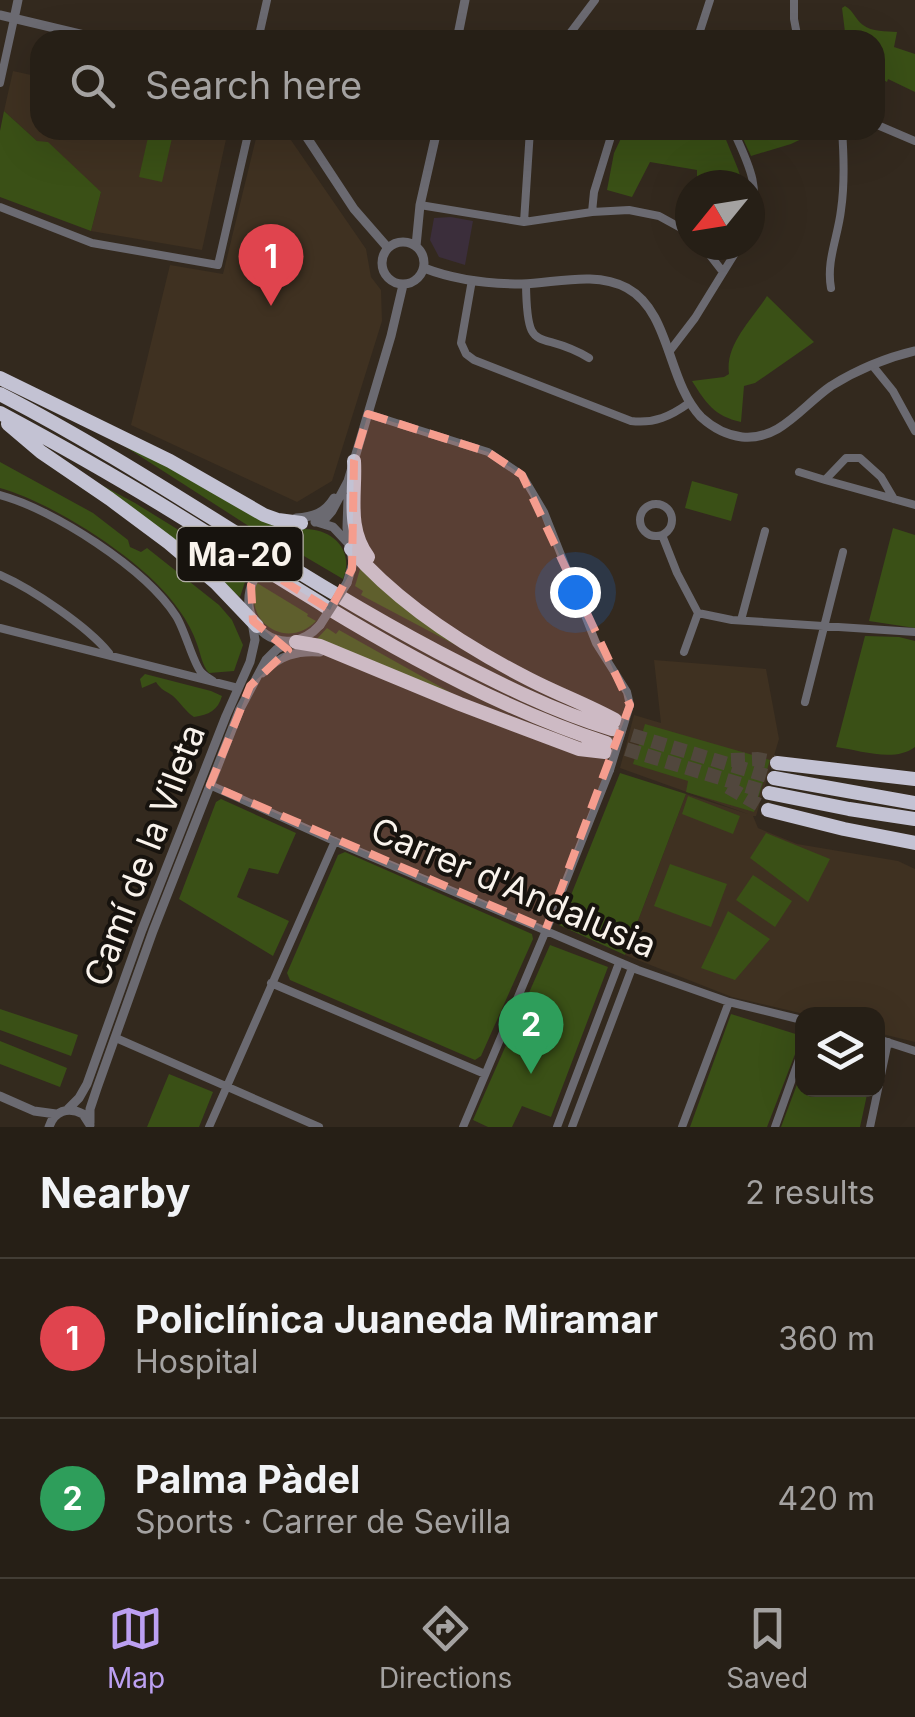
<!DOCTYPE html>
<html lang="en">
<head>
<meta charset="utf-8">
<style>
  :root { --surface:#261f16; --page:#2e271f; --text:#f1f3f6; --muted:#a4a2a1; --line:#423d35; --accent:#bca0f2 }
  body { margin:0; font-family:Inter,sans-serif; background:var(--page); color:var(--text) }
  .controls { position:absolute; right:30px; bottom:30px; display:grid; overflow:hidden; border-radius:20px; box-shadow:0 10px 40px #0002 }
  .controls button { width:90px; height:90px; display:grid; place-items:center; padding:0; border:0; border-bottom:2px solid var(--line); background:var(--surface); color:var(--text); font:50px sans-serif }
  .compass { position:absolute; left:675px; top:170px; width:90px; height:90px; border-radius:50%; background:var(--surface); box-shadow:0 10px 40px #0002; rotate:240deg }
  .you { position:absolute; left:575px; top:592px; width:35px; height:35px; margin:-25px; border:8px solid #fff; border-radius:50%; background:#1a73e8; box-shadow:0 0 0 15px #1a73e833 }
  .badge { display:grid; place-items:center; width:65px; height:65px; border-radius:50%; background:var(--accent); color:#fff; font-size:32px; font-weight:700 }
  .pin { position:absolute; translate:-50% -82px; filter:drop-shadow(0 2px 5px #0008) }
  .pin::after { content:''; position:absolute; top:52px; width:35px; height:30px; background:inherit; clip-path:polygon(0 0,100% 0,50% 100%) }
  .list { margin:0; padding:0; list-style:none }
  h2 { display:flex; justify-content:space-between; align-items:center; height:130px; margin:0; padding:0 40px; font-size:42px }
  h2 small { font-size:32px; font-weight:400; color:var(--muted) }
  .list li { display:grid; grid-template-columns:65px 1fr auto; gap:30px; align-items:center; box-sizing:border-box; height:160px; padding:0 40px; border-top:2px solid var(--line) }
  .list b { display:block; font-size:38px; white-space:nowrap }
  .list p { margin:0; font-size:32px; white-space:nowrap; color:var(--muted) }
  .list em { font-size:32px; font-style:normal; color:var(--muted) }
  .icon { flex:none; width:55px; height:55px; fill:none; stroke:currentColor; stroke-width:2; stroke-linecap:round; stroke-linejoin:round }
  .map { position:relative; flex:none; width:915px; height:1127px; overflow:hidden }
  .search { position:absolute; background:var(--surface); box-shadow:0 10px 40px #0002; left:30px; right:30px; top:30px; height:110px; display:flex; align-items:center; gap:25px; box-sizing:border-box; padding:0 35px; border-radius:30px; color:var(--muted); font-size:38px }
  .sheet { height:450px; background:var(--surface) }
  nav { display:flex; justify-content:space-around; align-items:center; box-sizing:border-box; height:140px; border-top:2px solid var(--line); background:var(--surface); font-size:28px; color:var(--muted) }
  nav a { display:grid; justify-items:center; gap:5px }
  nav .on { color:var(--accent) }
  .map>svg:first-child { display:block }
  .commercial { fill:#3b2e3b }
  .built { fill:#3f3121 }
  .green { fill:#3a5016 }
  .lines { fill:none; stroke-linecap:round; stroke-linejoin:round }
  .motorway-tunnel { stroke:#51473d; stroke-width:14; stroke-dasharray:14 7; stroke-linecap:butt }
  .minor { stroke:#6b6a71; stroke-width:8 }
  .tertiary { stroke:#6b6a71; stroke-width:9 }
  .motorway { stroke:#c3c2d3; stroke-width:14 }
  .minor-bridge { stroke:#6b6a71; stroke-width:8 }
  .tertiary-bridge { stroke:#6b6a71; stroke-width:9 }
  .marked { fill:#f59d8e; fill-opacity:0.2; stroke:#f59d8e; stroke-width:8; stroke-dasharray:20 12; stroke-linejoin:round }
  .labels { text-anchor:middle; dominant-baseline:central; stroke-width:8; stroke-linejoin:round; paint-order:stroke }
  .shield { fill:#17130e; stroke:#b5b0a9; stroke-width:2.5 }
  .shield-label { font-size:32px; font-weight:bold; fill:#f9f3ec }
  .street-label { font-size:35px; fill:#f9f3ec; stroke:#17130e }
</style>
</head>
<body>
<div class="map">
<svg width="915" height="1127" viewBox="0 0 915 1127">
  <rect width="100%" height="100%" fill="#33291e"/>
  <path class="commercial" d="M 451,217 L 473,221 L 465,265 L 439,257 L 430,240 L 434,218 Z"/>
  <path class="built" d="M 13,71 L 40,77 L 40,130 L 228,130 L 202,250 L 91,231 L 101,192 L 37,141 L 4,111 Z
    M 258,130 L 284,130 L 366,249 L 371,277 L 381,290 L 382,321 L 332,481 L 297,502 L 131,425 L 170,265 L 223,274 Z
    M 654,660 L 766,669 L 779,739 L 756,816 L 753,816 L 758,828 L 797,844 L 898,861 L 915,869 L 915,1042 L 878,1033 L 878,1014 L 804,1014 L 732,997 L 625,955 L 686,794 L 748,814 L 620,768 L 634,715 L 661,723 Z"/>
  <path class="green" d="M 845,6 C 854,11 855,19 863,25 C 872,32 886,31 897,32 L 894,47 L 915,54 L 915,92 L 888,79 L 887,82 L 879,77 L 875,82 L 875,40 L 846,40 L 842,8 Z
    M 4,111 L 37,141 L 48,142 L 101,192 L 91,231 L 0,197 L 0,131 Z
    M 625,130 L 722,130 L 738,169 L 743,185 L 697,185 L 697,170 L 650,162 L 632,197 L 607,190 L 614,153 Z
    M 739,130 L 820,130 L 791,144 L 751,156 Z
    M 149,133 L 172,138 L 162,182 L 139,177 Z
    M 767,296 L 814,342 L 755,383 L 744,386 L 741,422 C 714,416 706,403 692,381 L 724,377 L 729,374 C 725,344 752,320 767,296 Z
    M 118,442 L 281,525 L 272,535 L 266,531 L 258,532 Z
    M 0,462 L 93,513 L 128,540 L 130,547 L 141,552 L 147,548 L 219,605 L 232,620 L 243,645 L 234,671 L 209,673 C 202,665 201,655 197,644 C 193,632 187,621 179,610 C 148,563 54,503 0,488 Z
    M 94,481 L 135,503 L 248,573 L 240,597 Z
    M 692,481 L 738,494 L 731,521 L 685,508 Z
    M 893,528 L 915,535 L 915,628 L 869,621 Z
    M 303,529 C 332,528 355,550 343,579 L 292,549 L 292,547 L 284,542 L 292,534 Z
    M 361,566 L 482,659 L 361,595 L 363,591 L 355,586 Z
    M 257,583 L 308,614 L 307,616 L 316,621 C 287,651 242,622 257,583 Z
    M 327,628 L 336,634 L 339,630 L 455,695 L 315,641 Z
    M 865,636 L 899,637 L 915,641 L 915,747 C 894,763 860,750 836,747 Z
    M 145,674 L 211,691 L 222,696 C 218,710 209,715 194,717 C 185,711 181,703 173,696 C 166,691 161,690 156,682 L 142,688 L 140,679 Z
    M 645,724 L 770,760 L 754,812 L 686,792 L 688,781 L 633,764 Z
    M 620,773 L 686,794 L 625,955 L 559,925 Z
    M 688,796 L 740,816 L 733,834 L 682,814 Z
    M 221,799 L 296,833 L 278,874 L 249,868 L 237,897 L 289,921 L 273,956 L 179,899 L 216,802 Z
    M 766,833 L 830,859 L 808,902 L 750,858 Z
    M 345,852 L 532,934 L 533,939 L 481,1056 L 475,1060 L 290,980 L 287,973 L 338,855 Z
    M 670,864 L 727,884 L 711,927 L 654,906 Z
    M 753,875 L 792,901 L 775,927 L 736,900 Z
    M 728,911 L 770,939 L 735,980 L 701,968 Z
    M 550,945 L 608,967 L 551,1117 L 522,1106 L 512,1127 L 488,1127 L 473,1120 Z
    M 0,1009 L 78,1035 L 71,1056 L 0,1030 Z
    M 731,1014 L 802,1036 L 767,1127 L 690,1127 Z
    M 0,1041 L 67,1068 L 60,1087 L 0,1064 Z
    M 802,1071 L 802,1090 L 868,1090 L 860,1127 L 781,1127 Z
    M 169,1074 L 213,1092 L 199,1127 L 147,1127 Z"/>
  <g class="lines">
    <path class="motorway-tunnel" d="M 612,729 L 774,778
      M 606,743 L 769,793
      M 731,760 L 758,759 L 777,763
      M 728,787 L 768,810"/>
    <path class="minor" d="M 794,0 L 794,19 L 798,40
      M 258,40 L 267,0
      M 565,40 L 595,0
      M 697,40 L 710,0
      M 0,83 L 14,19
      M 875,124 L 915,141
      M 733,130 C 749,165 761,186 750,225
      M 420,205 L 524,222 L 592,212 L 629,210 L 659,216 L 690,233
      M 0,207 L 92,243 L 218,265 L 249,130
      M 592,212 L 594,192 L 613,130
      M 524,222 L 530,130
      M 702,245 L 723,272
      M 472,280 L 461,343 L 466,354 L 474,360 L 631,421 C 654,424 671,416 689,403
      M 526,284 C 527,360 538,327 589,358
      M 831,288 C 826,261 838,237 841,210 C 845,183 844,157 842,130
      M 669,352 L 695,318 L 740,245
      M 872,365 L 893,391 L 915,431
      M 368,414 L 488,452 L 522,475 L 544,512 L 596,643 L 627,692 L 630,705
      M 799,472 L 825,480
      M 0,495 C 53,509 146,569 176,616 C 185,630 193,663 201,672 C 204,676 209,678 213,681
      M 894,499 L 881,477 L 860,458 L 846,458 L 825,480 L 915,505
      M640 520a16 16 0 1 1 32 0a16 16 0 1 1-32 0Z
      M 662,535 L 677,573 L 698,613 L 732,620 L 915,632
      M 0,575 C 32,589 87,626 109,653
      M 741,620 L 765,531
      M 0,628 L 238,688
      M 684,652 L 698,613
      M 805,702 L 843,552
      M 210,785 L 332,840 L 638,970 L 729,1002 L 802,1020
      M 271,983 L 485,1074
      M 116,1038 L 319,1127
      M 878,1039 L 915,1051
      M 209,1127 L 335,841
      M 463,1127 L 550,921 L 610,770
      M 557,1127 L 619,963
      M 572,1127 L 632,968
      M 682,1127 L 729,1002
      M 775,1127 L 802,1051
      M 870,1127 L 888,1042"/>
    <path class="tertiary" d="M 0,15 L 105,40
      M 14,19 L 18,0
      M 457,40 L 465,0
      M 302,130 L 354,209 L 388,248
      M382 263a21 21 0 1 1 42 0a21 21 0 1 1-42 0Z
      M 416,246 L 420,205 L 437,130
      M 424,268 C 455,280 489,284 522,284 C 556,283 595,271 627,288 C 671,312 667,382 701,417 C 713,428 726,435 742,437 C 780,441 802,406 831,386 C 857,370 885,358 915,351
      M 296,518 C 313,517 325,513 334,498
      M 315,522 L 325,519 L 332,511 L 348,481 L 391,336 L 403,285
      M 317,522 L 333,527 L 349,544
      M 254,579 C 232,626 285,664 320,625
      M 347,583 L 353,563 L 347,528 L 348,498
      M 262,673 C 279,656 297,650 320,652
      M 0,1096 L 34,1111 L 56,1114
      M 68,1109 L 79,1098 L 87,1084 L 142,930 L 226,716 L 250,662 L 255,640 L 252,622
      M 90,1123 L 90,1109 L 97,1088 L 153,931 L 240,709 L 266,660 L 277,649 L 291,642
      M 49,1127 C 54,1111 68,1106 83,1114 L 90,1125"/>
    <path class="motorway" d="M 0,378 L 170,461 L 264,515 L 278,520 L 301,523
      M 0,394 C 151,472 288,573 438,652 C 494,681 552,711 612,729
      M 0,413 C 56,443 111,474 165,507 C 307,594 447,691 606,743
      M 8,424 L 41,452 L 110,499 L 169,543 L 216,583 L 257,626
      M 354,461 C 356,494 346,527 368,557
      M 351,549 C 397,602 463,645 525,677 C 555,693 586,704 615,720
      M 296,642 L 320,646 L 460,704 L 579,749 L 605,752
      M 777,763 L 915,779
      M 774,778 L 915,803
      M 769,793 L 849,809 L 915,819
      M 768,810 L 844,829 L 915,843"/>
    <path class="minor-bridge" d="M 610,770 L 630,705"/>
    <path class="tertiary-bridge" d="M 254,579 L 280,539
      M 320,625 L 347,583"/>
  </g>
  <path class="marked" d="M 368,414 L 488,452 L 522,475 L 630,705 L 546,929 L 210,785 L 250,686 L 288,650 L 253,621 L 251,585 L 261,567 L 330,610 L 352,569 L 354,461 Z"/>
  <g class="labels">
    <rect class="shield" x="177.5" y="527" width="125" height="54" rx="8"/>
    <g class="shield-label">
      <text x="240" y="554">Ma-20</text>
    </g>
    <g class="street-label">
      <text transform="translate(144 855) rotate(-69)">Camí de la Vileta</text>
      <text transform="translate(514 887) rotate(23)">Carrer d'Andalusia</text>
    </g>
  </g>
</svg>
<div class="controls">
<button><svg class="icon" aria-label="layers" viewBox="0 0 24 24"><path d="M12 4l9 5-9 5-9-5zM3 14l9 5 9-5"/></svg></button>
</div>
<svg class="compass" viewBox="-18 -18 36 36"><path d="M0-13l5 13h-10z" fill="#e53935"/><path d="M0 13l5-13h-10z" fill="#a4a2a1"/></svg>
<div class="you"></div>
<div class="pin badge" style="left:271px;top:306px;background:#e0444e">1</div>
<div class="pin badge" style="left:531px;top:1074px;background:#2e9e5b">2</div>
<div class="search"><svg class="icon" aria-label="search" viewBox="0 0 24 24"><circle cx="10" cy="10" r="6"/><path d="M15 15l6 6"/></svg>Search here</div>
</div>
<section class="sheet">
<h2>Nearby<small>2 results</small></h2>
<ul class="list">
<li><span class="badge" style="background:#e0444e">1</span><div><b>Policlínica Juaneda Miramar</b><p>Hospital</p></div><em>360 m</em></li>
<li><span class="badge" style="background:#2e9e5b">2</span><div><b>Palma Pàdel</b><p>Sports · Carrer de Sevilla</p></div><em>420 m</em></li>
</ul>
</section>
<nav>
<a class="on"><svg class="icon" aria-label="map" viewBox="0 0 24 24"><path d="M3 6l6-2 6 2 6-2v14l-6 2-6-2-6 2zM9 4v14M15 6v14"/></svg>Map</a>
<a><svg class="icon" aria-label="directions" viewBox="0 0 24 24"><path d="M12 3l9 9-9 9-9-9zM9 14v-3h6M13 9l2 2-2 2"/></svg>Directions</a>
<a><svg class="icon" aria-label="saved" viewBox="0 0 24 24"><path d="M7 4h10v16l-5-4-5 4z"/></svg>Saved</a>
</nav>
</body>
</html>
